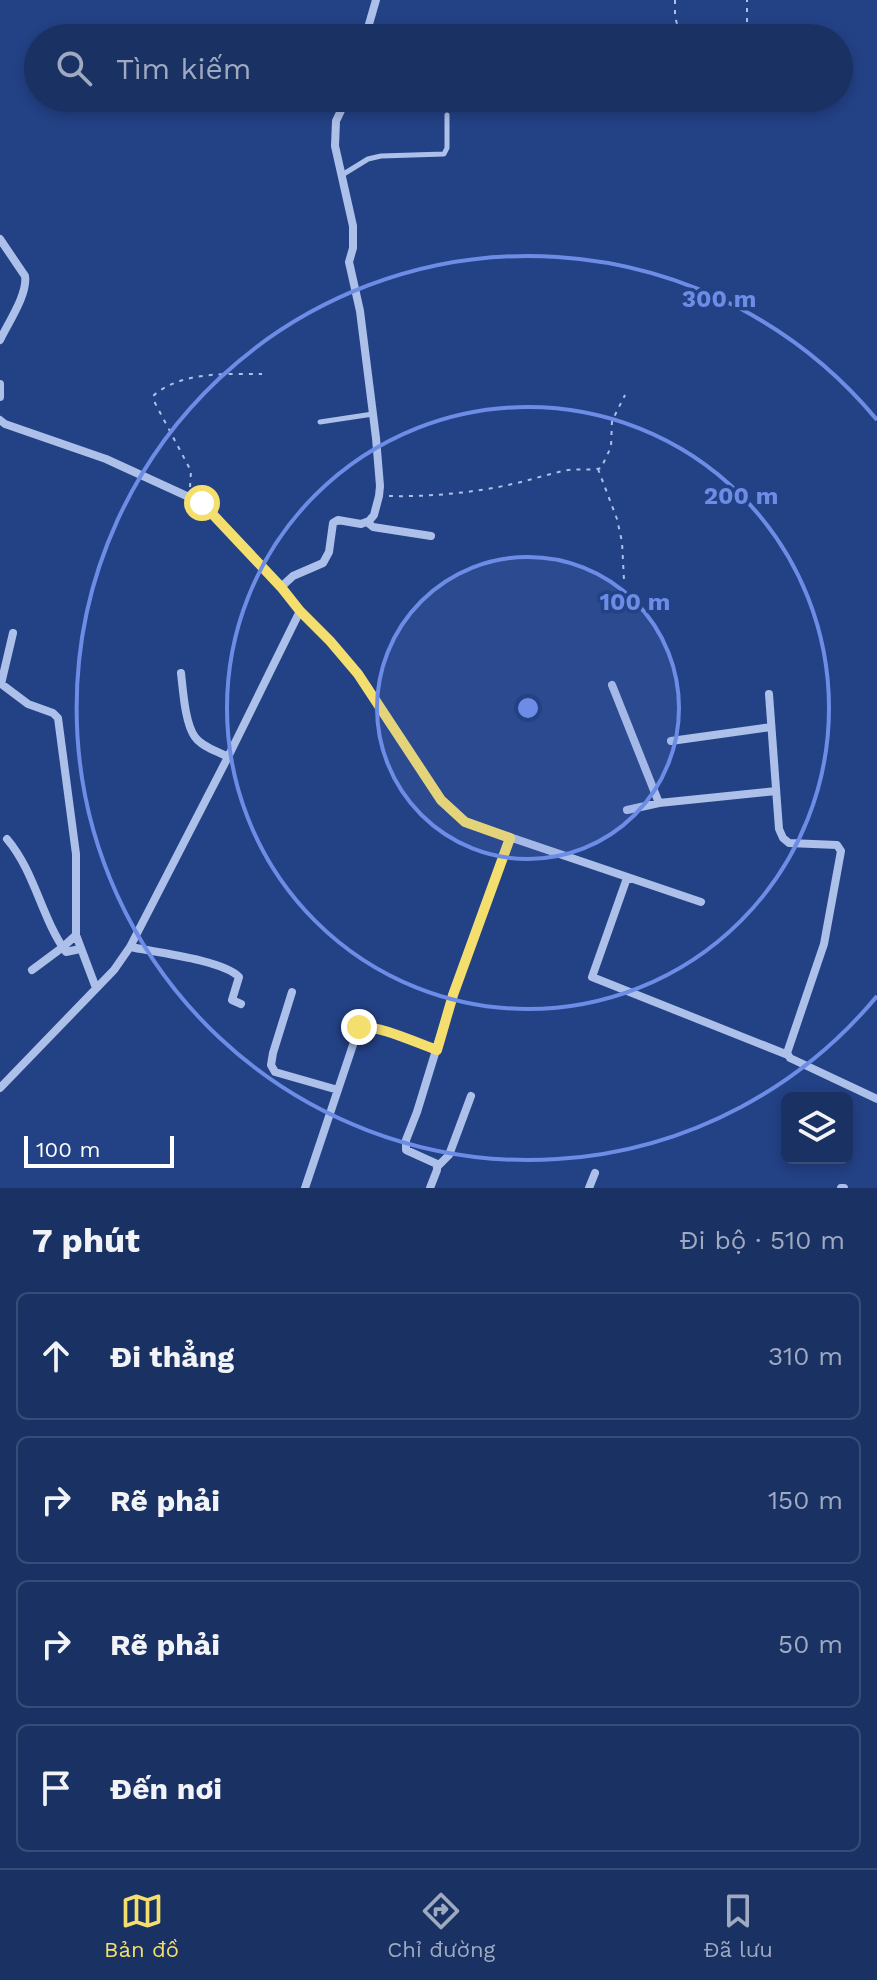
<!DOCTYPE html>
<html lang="vi">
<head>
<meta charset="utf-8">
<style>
  :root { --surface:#1a3164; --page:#273d6d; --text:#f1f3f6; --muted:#9fa9bf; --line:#384c78; --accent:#f4de6e }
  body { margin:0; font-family:"Work Sans",sans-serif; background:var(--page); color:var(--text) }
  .controls { position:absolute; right:24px; bottom:24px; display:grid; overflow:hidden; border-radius:12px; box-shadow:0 4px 12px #0003 }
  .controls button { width:72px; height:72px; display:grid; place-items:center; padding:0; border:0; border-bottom:2px solid var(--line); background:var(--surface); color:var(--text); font:40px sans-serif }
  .scale { position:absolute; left:24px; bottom:20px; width:150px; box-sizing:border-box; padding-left:8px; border:4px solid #fff; border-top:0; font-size:22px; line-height:28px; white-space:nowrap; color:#fff; -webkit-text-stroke:6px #234185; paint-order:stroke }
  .stop { position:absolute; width:24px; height:24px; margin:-18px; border:6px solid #f4de6e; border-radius:50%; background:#fff }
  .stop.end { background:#f4de6e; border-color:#fff; box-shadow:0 2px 8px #0008 }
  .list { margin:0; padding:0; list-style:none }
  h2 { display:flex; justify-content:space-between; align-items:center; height:104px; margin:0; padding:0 32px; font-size:34px }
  h2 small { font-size:26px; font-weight:400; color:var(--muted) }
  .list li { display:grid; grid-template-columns:52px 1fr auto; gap:24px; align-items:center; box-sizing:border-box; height:128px; margin:0 16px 16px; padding:0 16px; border:2px solid var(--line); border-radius:12px }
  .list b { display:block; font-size:30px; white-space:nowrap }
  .list em { font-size:26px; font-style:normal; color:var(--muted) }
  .icon { flex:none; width:44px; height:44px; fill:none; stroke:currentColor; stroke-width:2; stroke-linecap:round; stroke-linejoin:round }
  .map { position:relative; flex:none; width:877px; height:1188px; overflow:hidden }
  .search { position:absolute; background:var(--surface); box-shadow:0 4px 12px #0003; left:24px; right:24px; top:24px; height:88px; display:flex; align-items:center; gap:20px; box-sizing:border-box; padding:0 28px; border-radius:44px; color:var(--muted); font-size:30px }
  .sheet { height:680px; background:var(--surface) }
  nav { display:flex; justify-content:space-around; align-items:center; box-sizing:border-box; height:112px; border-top:2px solid var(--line); background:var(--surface); font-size:22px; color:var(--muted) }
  nav a { display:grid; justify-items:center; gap:4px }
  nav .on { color:var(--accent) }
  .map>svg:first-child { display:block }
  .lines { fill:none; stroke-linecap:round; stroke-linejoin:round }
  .path { stroke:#acc0e9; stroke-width:2; stroke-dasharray:4 6; stroke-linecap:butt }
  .lane { stroke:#acc0e9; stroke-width:5 }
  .street { stroke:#acc0e9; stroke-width:8 }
  .route { stroke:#f4de6e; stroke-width:10 }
  .ring { fill:none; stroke:#6c8ce6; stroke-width:4 }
  .centre { fill:#6c8ce6; stroke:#234185; stroke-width:4 }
  .ring-label { font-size:24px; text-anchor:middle; font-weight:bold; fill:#6c8ce6; stroke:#234185; stroke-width:7; stroke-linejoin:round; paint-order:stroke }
</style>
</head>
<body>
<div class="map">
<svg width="877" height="1188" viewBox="0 0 877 1188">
  <rect width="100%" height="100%" fill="#234185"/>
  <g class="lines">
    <path class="path" d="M 675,0 L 675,16 L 677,24 L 683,27 C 704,26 726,28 747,27 L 747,0
      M 598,469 L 617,519 L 622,542 L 624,580
      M 190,487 L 191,471 L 155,403 L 154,395 C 183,371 227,374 262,374
      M 389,496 C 428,497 470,493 508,485 C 527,481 545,475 563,471 C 576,468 589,471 601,468 L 611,447 L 612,421 L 625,395"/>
    <path class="lane" d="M 342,175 L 368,159 L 381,156 L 444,154 L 447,148 L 447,115
      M 320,422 L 373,414"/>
    <path class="street" d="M 365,38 L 376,0
      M 0,239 L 25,276 C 28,294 8,323 0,340
      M 0,384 L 0,397
      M 0,420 L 5,424 L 106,459 L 202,503 L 281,587 L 300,611 L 330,641 L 358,674 L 441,800 L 465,822 L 701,902
      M 367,522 L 373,527 L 431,536
      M 281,587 L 293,576 L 323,563 L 329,552 L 333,523 L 338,520 L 361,524 L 369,521 L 374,515 L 379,496 L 380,486 L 376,438 L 360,311 L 349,262 L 353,248 L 353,226 L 335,146 L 336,121 L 347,98
      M 181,673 C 183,690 185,724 195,737 C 202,747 217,751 228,757
      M 0,683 L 28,704 L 53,713 L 58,718 L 76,854 L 76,935 L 96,988
      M 1,684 L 13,633
      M 612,685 L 659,803
      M 769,694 L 779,829 L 783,838 L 789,843 L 837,845 L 841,851 L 824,944 L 787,1053 L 790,1058 L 877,1099
      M 671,741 L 771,727
      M 627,810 L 659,803 L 776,791
      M 7,839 C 35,872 41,917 66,952 L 80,949
      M 627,878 L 592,977 L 788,1055
      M 130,947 C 154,952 223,960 239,977 L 232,1000 L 241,1004
      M 32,970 L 63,947 L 76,935
      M 292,992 L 273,1053 L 271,1065 L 275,1072 L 338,1090
      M 0,1088 L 114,970 L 130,947 L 228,757 L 300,611
      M 437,1167 L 449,1155 L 471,1096
      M 305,1188 L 359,1027 L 378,1029 L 437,1050
      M 430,1188 L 437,1170 L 437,1164 L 406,1150 L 406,1140 L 417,1112 L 453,995 L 510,838
      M 589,1188 L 595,1173
      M 841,1188 L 844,1188"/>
  </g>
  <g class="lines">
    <path class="route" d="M 202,503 L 281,587 L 300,611 L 330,641 L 358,674 L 441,800 L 465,822 L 510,838 L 453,995 L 437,1050 C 414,1042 382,1026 359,1027"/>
  </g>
  <circle cx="528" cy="708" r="151" fill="#6c8ce6" fill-opacity=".12"/>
  <g class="ring">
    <circle cx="528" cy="708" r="151"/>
    <circle cx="528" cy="708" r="301"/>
    <path d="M877 996A452 452 0 1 1 877 420"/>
  </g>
  <circle cx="528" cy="708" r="12" class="centre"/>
  <g class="ring-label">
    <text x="719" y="307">300 m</text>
    <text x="741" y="504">200 m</text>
    <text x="635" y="610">100 m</text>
  </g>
</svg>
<div class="controls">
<button><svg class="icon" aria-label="layers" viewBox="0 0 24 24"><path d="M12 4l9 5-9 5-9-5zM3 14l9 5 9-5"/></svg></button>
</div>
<div class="scale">100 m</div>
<div class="stop" style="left:202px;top:503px"></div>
<div class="stop end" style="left:359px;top:1027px"></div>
<div class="search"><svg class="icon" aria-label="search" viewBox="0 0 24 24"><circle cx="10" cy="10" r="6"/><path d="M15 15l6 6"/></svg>Tìm kiếm</div>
</div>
<section class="sheet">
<h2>7 phút<small>Đi bộ · 510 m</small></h2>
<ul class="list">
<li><svg class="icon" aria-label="ahead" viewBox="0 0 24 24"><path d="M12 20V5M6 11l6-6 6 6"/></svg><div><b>Đi thẳng</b></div><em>310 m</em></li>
<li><svg class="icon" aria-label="right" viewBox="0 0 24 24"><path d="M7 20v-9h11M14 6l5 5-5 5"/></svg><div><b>Rẽ phải</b></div><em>150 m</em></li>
<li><svg class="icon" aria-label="right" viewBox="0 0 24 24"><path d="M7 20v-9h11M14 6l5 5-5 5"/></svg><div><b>Rẽ phải</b></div><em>50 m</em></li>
<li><svg class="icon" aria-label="arrive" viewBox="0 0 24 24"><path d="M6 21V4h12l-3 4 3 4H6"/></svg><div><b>Đến nơi</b></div></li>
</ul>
</section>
<nav>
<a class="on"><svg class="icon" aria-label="map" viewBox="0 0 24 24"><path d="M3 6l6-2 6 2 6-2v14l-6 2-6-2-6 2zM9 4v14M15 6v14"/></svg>Bản đồ</a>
<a><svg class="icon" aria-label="directions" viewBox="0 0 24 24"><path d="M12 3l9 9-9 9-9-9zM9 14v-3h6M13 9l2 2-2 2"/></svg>Chỉ đường</a>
<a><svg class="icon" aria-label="saved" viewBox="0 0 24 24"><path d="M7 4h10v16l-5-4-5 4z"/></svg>Đã lưu</a>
</nav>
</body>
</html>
